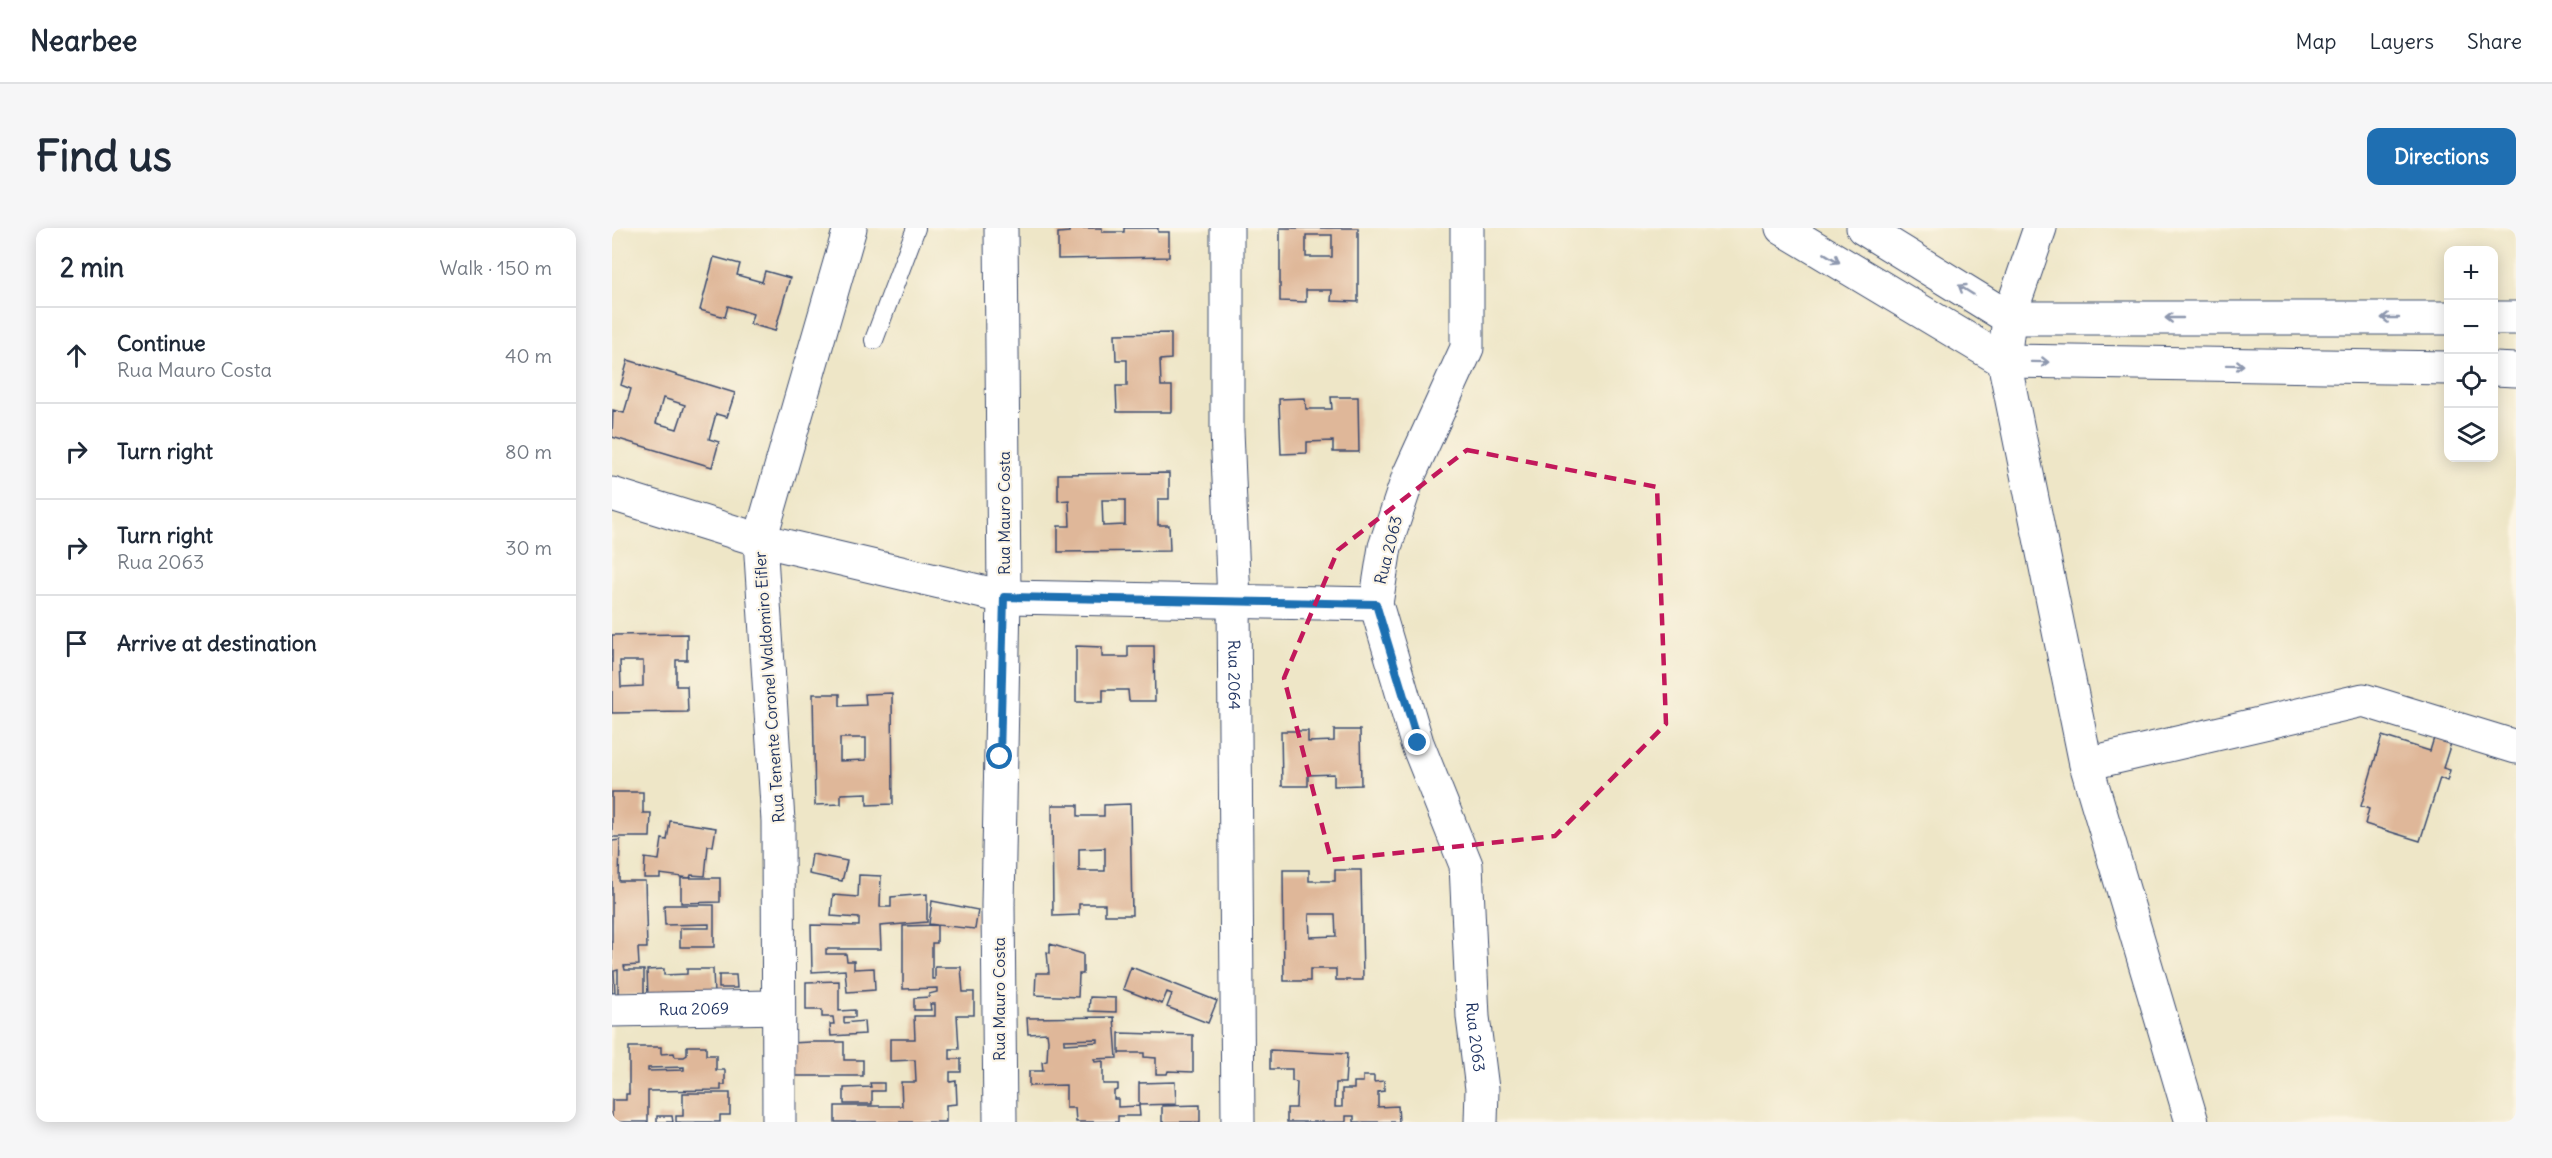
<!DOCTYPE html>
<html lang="en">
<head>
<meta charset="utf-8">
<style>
  :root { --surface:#fff; --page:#f6f6f7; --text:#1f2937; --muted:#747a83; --line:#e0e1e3; --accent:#1f6fb2 }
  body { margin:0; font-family:Delius,sans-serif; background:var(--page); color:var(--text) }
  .controls { position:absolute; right:18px; top:18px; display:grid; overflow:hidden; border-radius:12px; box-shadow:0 3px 15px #0003 }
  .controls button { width:54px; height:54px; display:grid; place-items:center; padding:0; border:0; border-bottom:2px solid var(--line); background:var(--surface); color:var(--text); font:30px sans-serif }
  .stop { position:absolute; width:18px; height:18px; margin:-14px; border:4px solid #1f6fb2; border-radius:50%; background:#fff }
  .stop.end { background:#1f6fb2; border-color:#fff; box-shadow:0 2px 6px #0008 }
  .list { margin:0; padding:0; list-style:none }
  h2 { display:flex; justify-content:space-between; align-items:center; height:78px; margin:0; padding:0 24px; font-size:26px }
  h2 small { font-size:20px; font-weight:400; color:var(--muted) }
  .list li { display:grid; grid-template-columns:39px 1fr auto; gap:18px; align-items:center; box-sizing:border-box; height:96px; padding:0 24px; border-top:2px solid var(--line) }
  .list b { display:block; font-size:22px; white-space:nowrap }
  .list p { margin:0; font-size:20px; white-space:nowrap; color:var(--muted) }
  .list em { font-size:20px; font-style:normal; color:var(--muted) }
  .icon { flex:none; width:33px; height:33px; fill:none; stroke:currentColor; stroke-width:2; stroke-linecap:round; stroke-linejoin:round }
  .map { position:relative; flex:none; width:1904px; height:894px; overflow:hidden; border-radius:12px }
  header { display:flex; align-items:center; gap:36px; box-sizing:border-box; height:84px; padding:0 30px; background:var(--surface); border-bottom:2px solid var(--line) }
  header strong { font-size:28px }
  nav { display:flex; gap:33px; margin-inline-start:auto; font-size:21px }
  .intro { display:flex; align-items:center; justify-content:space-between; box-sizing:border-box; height:144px; padding:0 36px }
  h1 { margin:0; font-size:42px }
  .button { padding:15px 27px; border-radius:12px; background:var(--accent); color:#fff; font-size:21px; font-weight:700 }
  main { display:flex; gap:36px; padding:0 36px }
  aside { flex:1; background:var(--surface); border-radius:12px; box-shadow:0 3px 15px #0003 }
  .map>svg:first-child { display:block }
  .building { fill:#dfb799; fill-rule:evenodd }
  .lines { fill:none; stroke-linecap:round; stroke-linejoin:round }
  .service-casing { stroke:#3b4a6e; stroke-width:20 }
  .minor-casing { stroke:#3b4a6e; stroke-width:35 }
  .service { stroke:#fff; stroke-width:18 }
  .minor { stroke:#fff; stroke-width:33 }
  .oneway { stroke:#8d97ae }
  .route { stroke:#1f6fb2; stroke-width:8 }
  .marked { fill:none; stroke:#c2185b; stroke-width:4.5; stroke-dasharray:12 8; stroke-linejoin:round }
  .labels { text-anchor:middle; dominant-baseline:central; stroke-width:4.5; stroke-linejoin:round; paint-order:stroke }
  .street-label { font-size:16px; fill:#1b2f5e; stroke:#fcf5e5 }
</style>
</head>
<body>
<header>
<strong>Nearbee</strong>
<nav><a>Map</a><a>Layers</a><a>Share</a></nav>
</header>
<div class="intro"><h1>Find us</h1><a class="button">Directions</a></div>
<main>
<aside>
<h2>2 min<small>Walk · 150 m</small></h2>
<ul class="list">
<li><svg class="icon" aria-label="ahead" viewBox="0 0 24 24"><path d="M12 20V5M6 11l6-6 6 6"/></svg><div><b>Continue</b><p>Rua Mauro Costa</p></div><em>40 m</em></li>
<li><svg class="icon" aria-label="right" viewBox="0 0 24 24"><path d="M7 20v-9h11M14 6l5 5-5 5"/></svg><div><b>Turn right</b></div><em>80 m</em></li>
<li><svg class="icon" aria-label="right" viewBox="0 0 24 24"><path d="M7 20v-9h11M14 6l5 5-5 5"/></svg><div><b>Turn right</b><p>Rua 2063</p></div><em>30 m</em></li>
<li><svg class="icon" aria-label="arrive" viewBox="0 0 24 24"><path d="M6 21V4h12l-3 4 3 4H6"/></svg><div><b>Arrive at destination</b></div></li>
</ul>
</aside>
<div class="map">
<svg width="1904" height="894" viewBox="0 0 1904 894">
  <rect width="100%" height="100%" fill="#fcf5e5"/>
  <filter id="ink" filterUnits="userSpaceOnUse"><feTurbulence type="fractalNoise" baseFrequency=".0167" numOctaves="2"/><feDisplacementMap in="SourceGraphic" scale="12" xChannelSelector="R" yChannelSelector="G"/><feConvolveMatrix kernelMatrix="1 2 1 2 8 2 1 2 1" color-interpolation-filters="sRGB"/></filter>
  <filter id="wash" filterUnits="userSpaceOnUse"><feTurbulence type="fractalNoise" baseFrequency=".008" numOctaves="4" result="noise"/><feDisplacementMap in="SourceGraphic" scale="24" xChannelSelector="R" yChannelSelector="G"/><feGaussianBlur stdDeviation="1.35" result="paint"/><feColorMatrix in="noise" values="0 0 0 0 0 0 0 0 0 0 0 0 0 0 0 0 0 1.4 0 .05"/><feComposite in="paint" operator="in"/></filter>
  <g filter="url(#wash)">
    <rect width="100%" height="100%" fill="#eee6c7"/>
    <g id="blocks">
      <path class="building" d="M 457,0 L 490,0 L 490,4 L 512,4 L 512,0 L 546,0 L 546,4 L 557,4 L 557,29 L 446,31 L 446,5 L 457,4 Z
        M 668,0 L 746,0 L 746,74 L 719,73 L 720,62 L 694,62 L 694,74 L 668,73 ZM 694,7 L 720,7 L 720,29 L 694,29 Z
        M 102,29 L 128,36 L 125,47 L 150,54 L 153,43 L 178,50 L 163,103 L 138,96 L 141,86 L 116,78 L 113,89 L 88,82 Z
        M 559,105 L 559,131 L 548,132 L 549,158 L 560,158 L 560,184 L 505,184 L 504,158 L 515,158 L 515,132 L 504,132 L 503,106 Z
        M 16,132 L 123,165 L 115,189 L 104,186 L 97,211 L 107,214 L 100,239 L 0,209 L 1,182 L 12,185 L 19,161 L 9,157 ZM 51,170 L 73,177 L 65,201 L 44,195 Z
        M 719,169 L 746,169 L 747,224 L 721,224 L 721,213 L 695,214 L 695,225 L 669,226 L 667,171 L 693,170 L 694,181 L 720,181 Z
        M 557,245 L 557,271 L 546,271 L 546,297 L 557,297 L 558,323 L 446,324 L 446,298 L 458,298 L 457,272 L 446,273 L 446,246 ZM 490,272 L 513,272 L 513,297 L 491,298 Z
        M 75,406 L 75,432 L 64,432 L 64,458 L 75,458 L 76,484 L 0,485 L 0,407 ZM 8,433 L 31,433 L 31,458 L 9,459 Z
        M 464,418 L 490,419 L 490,429 L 516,429 L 516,418 L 542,418 L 543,473 L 517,473 L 516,462 L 491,462 L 491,474 L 464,474 Z
        M 280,465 L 281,576 L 255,577 L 255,565 L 229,566 L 229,576 L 203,577 L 201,466 L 228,466 L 228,478 L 254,477 L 253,466 ZM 228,510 L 254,510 L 254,532 L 228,533 Z
        M 722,502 L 748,502 L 749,557 L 722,558 L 722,546 L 696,547 L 696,558 L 670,558 L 669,503 L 696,503 L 696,514 L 722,513 Z
        M 1770,508 L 1818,523 L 1822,510 L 1839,515 L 1831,540 L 1838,542 L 1835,553 L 1828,550 L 1808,613 L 1753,596 L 1757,581 L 1749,578 Z
        M 0,564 L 31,564 L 31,585 L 39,585 L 38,609 L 0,609 Z
        M 518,576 L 520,687 L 493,687 L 493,676 L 467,676 L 467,687 L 441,688 L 440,577 L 466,577 L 466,588 L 492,588 L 492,577 ZM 493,620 L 493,643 L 467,643 L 467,621 Z
        M 58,593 L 104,600 L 101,618 L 96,618 L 93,648 L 79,647 L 78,650 L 48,646 L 48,650 L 32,650 L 33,630 L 47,632 L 50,611 L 55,612 Z
        M 8,612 L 7,653 L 33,653 L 35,720 L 26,720 L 27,737 L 12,738 L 13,742 L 32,742 L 32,766 L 6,768 L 6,742 L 2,743 L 3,765 L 0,765 L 0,613 Z
        M 200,626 L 235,633 L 230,653 L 197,646 Z
        M 671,642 L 697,642 L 697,653 L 723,653 L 723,642 L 749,642 L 751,752 L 724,752 L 724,741 L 698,741 L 698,753 L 672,753 ZM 697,686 L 723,686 L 724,708 L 698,709 Z
        M 247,647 L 269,648 L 268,679 L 279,679 L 279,669 L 315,666 L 315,694 L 268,698 L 269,721 L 214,721 L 214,726 L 234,726 L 235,733 L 242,733 L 242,741 L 262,740 L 263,762 L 235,764 L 233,742 L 200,744 L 199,697 L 247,698 L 247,690 L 219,688 L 221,667 L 246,669 Z
        M 69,650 L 108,650 L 108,674 L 69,675 Z
        M 320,673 L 366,682 L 363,701 L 325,697 L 325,715 L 320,715 L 320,751 L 323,751 L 323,739 L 349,739 L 351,764 L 362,764 L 362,787 L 345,787 L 347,821 L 338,821 L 338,831 L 349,831 L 349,844 L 338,844 L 338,854 L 344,853 L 345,876 L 334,877 L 334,894 L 223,894 L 223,878 L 290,878 L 289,854 L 304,854 L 303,832 L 278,833 L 278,811 L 303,811 L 302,788 L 323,788 L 323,776 L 318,776 L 319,782 L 302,782 L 302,770 L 317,769 L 317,766 L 325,764 L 325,760 L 291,761 L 291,698 L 325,697 L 317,696 Z
        M 52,677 L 102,677 L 102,719 L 68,719 L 68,700 L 97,700 L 97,696 L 53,697 Z
        M 438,716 L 471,726 L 471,746 L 467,746 L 466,769 L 423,767 L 424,745 L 437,745 L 435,724 L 438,725 Z
        M 519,739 L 605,773 L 596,795 L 555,779 L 560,766 L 555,764 L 550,776 L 511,761 Z
        M 52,741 L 52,747 L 75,746 L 75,741 L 101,741 L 102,767 L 36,768 L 35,742 Z
        M 107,747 L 124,747 L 125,760 L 107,760 Z
        M 227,753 L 227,783 L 243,782 L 243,789 L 232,789 L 232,795 L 252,793 L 253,806 L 219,808 L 218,796 L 222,796 L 221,789 L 210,789 L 210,782 L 194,782 L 194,754 Z
        M 478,769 L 504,770 L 504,784 L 477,783 Z
        M 502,789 L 505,830 L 482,831 L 483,834 L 491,833 L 491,856 L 506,856 L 506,862 L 502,863 L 502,871 L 506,871 L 506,879 L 527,878 L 528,888 L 506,888 L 506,894 L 464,894 L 463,880 L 454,880 L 454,857 L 417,858 L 417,843 L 431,843 L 430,834 L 435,833 L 436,812 L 435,805 L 416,806 L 415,790 ZM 486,811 L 486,814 L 452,816 L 452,812 Z
        M 507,805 L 581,807 L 581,844 L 556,843 L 555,846 L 544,846 L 544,830 L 532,829 L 532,825 L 507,825 Z
        M 198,814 L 232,814 L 232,832 L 251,832 L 251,848 L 179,848 L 179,815 Z
        M 75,818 L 94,818 L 94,827 L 104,827 L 104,842 L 113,842 L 113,857 L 109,857 L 109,862 L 36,863 L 36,894 L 0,894 L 0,872 L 14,872 L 14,866 L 17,866 L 17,819 L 49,819 L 49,826 L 62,825 L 63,829 L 72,829 L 75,827 ZM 72,839 L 72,842 L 36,843 L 36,840 Z
        M 658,822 L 735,826 L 733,855 L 724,855 L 723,879 L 730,879 L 730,861 L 742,861 L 742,854 L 751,854 L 751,848 L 762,848 L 762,854 L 772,853 L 772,863 L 766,864 L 766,879 L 786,878 L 787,894 L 742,894 L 742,888 L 734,888 L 734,894 L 675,894 L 675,880 L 684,880 L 685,854 L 680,853 L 680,841 L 658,841 Z
        M 563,854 L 564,876 L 527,877 L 527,855 Z
        M 258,855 L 272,855 L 272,863 L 260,863 L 260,876 L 232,876 L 232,860 L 259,859 Z
        M 71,865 L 118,865 L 118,887 L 108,887 L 108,894 L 64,894 L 64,888 L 71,888 Z
        M 588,877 L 588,894 L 550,894 L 550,878 Z
        M 45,888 L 60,888 L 61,894 L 45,894 Z"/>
    </g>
  </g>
  <g filter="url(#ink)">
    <use href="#blocks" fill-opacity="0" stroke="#3b4a6e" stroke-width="1.5"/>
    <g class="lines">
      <defs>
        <path id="service" d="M 262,112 L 304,0"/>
        <g id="minor">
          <path id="s1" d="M 615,0 L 615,202 L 622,374 L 626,894"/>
          <path id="s2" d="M 855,0 L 855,120 L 797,247 L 773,319 L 764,376 L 805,515 L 854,637 L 861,789 L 870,861 L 869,894"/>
          <path d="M 1170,0 L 1392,133 L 1836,140"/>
          <path d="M 1251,0 L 1397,90 L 1836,90"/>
          <path d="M 1428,0 L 1397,90 L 1392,133 L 1474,536 L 1580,894"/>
          <path d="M 1882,90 L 1904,90"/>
          <path d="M 1882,141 L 1904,142"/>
          <path d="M 0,266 L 148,312 L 392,369 L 764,376"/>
          <path d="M 1474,536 L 1751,472 L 1904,519"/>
          <path id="s3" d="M 0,782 L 166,779"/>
          <path d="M 167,894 L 166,593 L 148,312 L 238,0"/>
          <path d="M 388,894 L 386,677 L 392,369 L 389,0"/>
        </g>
      </defs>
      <use href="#service" class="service-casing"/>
      <use href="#minor" class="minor-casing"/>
      <use href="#service" class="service"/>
      <use href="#minor" class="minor"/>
    </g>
    <defs><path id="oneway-shaft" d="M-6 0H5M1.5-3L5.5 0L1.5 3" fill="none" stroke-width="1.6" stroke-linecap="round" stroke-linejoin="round" transform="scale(1.5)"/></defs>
    <g class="oneway">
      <use href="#oneway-shaft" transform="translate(1220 30) rotate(31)"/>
      <use href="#oneway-shaft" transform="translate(1354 62) rotate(-148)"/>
      <use href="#oneway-shaft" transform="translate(1562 90) rotate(-180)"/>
      <use href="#oneway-shaft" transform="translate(1778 90) rotate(-180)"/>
      <use href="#oneway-shaft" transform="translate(1428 134) rotate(1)"/>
      <use href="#oneway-shaft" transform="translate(1623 137) rotate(1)"/>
    </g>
  </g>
  <g class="lines" filter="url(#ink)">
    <path class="route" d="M 388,529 L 392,369 L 764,376 L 806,515"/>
  </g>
  <path class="marked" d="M 855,222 L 1045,259 L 1054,496 L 943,608 L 719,632 L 672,450 L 726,322 Z"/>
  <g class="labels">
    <g class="street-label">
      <text transform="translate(392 285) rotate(-90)">Rua Mauro Costa</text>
      <text transform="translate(776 322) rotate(-76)">Rua 2063</text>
      <text stroke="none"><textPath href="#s1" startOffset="447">Rua 2064</textPath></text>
      <text transform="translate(157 459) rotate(-94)">Rua Tenente Coronel Waldomiro Eifler</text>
      <text transform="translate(387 771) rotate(-90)">Rua Mauro Costa</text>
      <text stroke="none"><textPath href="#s3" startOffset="82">Rua 2069</textPath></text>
      <text stroke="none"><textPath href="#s2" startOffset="842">Rua 2063</textPath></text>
    </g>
  </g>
</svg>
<div class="controls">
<button>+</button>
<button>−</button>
<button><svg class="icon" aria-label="locate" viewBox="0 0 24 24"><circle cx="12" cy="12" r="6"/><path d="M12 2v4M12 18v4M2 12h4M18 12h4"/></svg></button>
<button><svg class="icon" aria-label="layers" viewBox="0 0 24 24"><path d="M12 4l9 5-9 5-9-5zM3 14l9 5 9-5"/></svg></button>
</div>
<div class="stop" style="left:388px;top:529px"></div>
<div class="stop end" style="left:806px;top:515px"></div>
</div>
</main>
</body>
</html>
